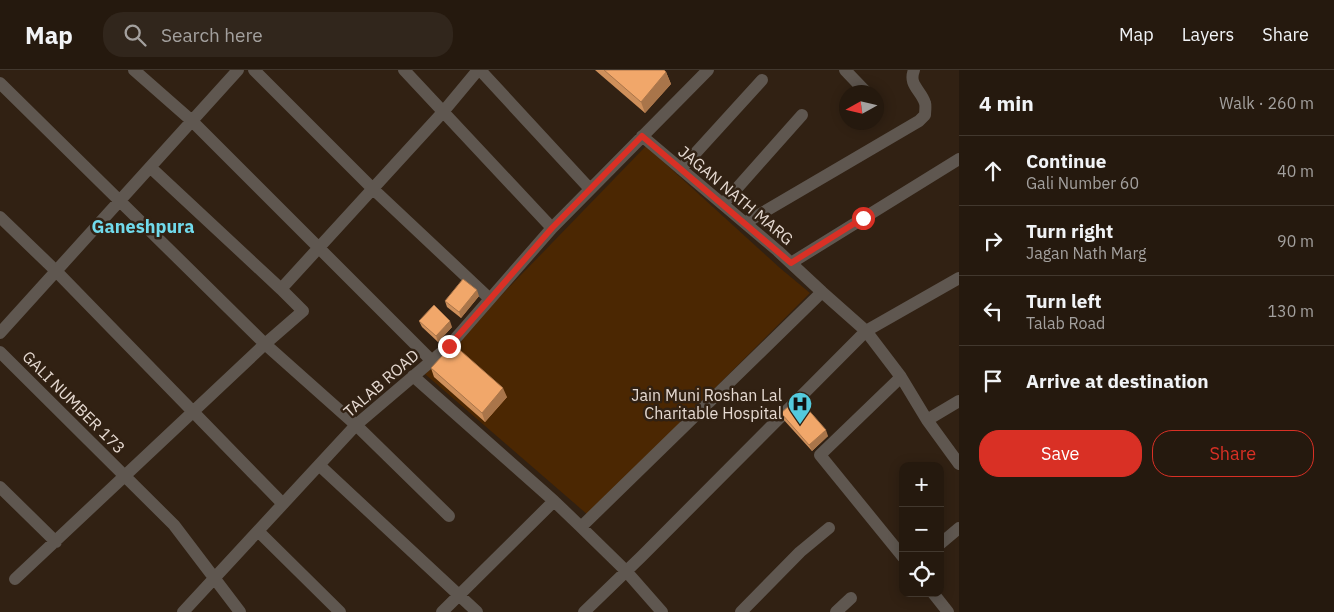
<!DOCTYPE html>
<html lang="en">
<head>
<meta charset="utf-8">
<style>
  :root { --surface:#25190e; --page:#31261c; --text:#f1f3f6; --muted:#a3a09e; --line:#42382e; --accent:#d93025 }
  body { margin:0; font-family:"IBM Plex Sans",sans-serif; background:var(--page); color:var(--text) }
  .controls { position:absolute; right:15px; bottom:15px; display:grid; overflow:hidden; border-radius:10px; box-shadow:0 2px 12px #0003 }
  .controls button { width:45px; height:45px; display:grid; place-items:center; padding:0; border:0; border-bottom:1px solid var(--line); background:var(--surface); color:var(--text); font:25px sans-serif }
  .compass { position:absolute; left:839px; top:15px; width:45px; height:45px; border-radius:50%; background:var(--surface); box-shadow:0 2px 12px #0003; rotate:262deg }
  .stop { position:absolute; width:15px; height:15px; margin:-11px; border:4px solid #d93025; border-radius:50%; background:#fff }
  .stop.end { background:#d93025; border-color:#fff; box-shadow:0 1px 5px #0008 }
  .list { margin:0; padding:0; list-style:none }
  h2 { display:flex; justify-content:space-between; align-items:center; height:65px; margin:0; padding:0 20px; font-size:21px }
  h2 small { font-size:16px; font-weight:400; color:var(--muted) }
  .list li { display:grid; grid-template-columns:32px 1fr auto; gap:15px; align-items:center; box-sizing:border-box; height:70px; padding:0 20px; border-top:1px solid var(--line) }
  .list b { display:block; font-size:19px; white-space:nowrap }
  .list p { margin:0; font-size:16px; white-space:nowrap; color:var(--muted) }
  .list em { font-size:16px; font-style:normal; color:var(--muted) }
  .actions { display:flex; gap:10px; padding:15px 20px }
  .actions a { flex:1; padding:11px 0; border:1px solid var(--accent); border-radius:20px; text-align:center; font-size:18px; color:var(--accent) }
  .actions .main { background:var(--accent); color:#fff }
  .icon { flex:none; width:28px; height:28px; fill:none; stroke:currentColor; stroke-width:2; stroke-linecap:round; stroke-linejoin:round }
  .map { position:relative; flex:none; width:959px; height:542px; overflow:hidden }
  header { display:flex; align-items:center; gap:30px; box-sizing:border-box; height:70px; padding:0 25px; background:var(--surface); border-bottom:1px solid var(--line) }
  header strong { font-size:24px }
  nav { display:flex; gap:28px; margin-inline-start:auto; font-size:18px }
  .search { width:350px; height:45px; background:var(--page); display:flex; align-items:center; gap:12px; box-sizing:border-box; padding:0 18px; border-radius:20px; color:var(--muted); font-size:19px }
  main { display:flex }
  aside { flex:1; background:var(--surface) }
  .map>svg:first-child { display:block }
  .green { fill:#4b2702 }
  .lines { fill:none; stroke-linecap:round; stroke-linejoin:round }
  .minor { stroke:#5f5750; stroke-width:12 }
  .wall { fill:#cf905b }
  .shaded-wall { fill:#a9754a }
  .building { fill:#f1a76a; stroke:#a9754a }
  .route { stroke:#d93025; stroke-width:6 }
  .labels { text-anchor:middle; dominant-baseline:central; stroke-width:5; stroke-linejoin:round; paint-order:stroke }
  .street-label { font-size:16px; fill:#e6dad2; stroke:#312113 }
  .poi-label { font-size:16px; fill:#e6dad2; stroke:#312113; text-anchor:end }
  .neighbourhood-label { font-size:18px; font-weight:bold; fill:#71daeb; stroke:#312113 }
</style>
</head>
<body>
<header>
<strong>Map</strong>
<div class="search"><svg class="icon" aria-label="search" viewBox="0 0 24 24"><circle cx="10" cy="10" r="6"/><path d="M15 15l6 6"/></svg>Search here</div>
<nav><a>Map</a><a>Layers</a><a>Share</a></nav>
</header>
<main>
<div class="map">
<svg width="959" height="542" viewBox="0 0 959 542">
  <rect width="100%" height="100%" fill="#312113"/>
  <path class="green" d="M 646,76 L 780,198 L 810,223 L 588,445 L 425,304 Z"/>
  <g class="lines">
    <path class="minor" d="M 134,0 L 192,51 L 431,290
      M 254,0 L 373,119 L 490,229
      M 404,0 L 552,158
      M 480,0 L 590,119
      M 845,0 L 866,22
      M 0,13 L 265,274 L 356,355 L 449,446
      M 642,66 L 778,181 L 822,222 L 866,261 L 901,307 L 927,350 L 959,394
      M 681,99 L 762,10
      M 723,134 L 802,45
      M 0,147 L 56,201 L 283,434
      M 745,153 L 919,51 L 925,45 C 925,42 926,36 925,33 C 921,20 908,15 914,0
      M 791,193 L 959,89
      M 281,219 L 443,42 L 478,0
      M 0,263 L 238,0
      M 0,282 L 174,455 L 240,542
      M 413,306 L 554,431
      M 901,307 L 820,385 L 903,487
      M 927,350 L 959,331
      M 319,395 L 477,542
      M 0,417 L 56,472
      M 581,457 L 626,501 L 662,542
      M 258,461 L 340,542
      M 940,474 L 959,458
      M 15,509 L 265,274 L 303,241 L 281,219 L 150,97
      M 933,523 L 948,542
      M 183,542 L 356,355 L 449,276 L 552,158 L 708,0
      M 442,542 L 554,431 L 581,457 L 822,222
      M 584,542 L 642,486 L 866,261 L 959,208
      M 741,542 L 800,482 L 829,458
      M 836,542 L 851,528"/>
  </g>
  <path class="wall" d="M 595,0 L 664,0 L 666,2 L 671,14 L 645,43 Z
    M 479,226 L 461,248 L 447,237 L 445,231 Z
    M 419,251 L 452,257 L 438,272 L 422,257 Z
    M 431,298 L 507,327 L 485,352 L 434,307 Z
    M 781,343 L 828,366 L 812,381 L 783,349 Z"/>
  <path class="shaded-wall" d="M 666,2 L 671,14 L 645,43 L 641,32 Z
    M 477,220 L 479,226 L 461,248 L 459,242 Z
    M 450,251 L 452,257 L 438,272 L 436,266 Z
    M 503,318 L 507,327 L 485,352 L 482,343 Z
    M 826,360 L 828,366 L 812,381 L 809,375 Z"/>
  <path class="building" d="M 604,0 L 664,0 L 666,2 L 641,32 Z
    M 463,209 L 477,220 L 459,242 L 445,231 Z
    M 434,235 L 450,251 L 436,266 L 419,251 Z
    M 453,274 L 503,318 L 482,343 L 431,298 Z
    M 798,328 L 826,360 L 809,375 L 781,343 Z"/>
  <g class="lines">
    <path class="route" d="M 449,276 L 552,158 L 642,66 L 791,193 L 863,148"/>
  </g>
  <defs>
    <symbol id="hospital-pin" viewBox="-11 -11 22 30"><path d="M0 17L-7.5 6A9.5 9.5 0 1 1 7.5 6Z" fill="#54cadd" stroke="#312113"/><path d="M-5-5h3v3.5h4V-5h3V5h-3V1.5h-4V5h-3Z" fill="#111"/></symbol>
  </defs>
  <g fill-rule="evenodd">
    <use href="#hospital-pin" x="786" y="320" width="28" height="38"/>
  </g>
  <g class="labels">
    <g class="street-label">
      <text transform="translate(736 125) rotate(40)">JAGAN NATH MARG</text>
      <text transform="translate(381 313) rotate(-41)">TALAB ROAD</text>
      <text transform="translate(74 332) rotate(45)">GALI NUMBER 173</text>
    </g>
    <g class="poi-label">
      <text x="782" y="325">Jain Muni Roshan Lal<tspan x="782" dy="18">Charitable Hospital</tspan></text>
    </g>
    <g class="neighbourhood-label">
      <text x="143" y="156">Ganeshpura</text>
    </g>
  </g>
</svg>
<div class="controls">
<button>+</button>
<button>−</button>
<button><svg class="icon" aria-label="locate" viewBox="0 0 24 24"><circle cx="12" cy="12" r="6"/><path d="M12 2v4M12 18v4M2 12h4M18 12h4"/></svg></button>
</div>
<svg class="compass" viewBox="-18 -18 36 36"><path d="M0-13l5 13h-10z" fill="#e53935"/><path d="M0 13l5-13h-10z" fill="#a3a09e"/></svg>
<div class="stop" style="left:863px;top:148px"></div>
<div class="stop end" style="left:449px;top:276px"></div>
</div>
<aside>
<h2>4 min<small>Walk · 260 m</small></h2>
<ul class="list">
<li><svg class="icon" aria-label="ahead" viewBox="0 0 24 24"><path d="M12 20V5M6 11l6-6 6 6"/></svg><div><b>Continue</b><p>Gali Number 60</p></div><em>40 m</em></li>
<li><svg class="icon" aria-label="right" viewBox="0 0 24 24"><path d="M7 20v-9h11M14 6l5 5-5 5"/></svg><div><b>Turn right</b><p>Jagan Nath Marg</p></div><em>90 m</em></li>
<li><svg class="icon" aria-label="left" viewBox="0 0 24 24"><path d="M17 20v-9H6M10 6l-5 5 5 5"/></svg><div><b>Turn left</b><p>Talab Road</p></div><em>130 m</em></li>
<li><svg class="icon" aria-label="arrive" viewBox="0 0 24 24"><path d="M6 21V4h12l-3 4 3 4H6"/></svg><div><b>Arrive at destination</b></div></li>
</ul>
<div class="actions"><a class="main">Save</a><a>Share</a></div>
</aside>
</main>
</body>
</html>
